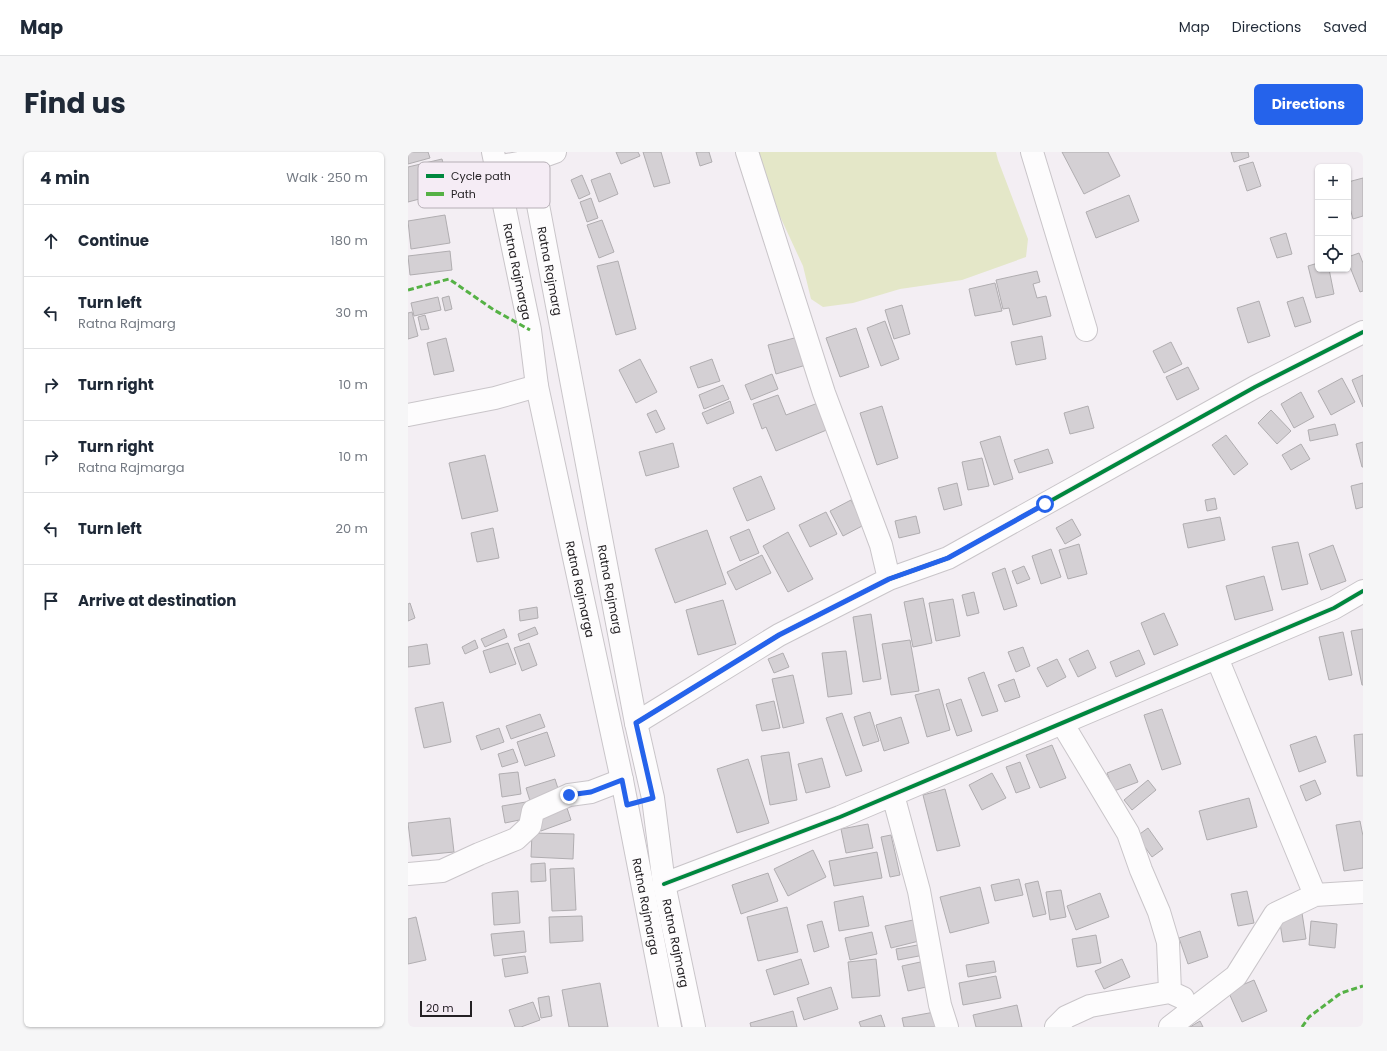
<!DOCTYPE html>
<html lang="en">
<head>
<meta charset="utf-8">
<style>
  :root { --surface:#fff; --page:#f6f6f7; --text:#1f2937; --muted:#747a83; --line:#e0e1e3; --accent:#2563eb }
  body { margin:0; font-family:Poppins,sans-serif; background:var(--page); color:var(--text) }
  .controls { position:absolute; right:12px; top:12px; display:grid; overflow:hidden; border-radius:6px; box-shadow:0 1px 3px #0004 }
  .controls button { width:36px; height:36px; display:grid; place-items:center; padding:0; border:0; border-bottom:1px solid var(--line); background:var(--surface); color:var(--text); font:20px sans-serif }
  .scale { position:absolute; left:12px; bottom:10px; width:52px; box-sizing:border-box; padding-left:4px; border:2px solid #242124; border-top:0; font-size:11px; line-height:14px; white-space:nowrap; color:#242124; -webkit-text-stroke:3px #f5ecf5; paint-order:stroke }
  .stop { position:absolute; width:12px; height:12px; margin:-9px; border:3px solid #2563eb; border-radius:50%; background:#fff }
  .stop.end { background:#2563eb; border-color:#fff; box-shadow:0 1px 4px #0008 }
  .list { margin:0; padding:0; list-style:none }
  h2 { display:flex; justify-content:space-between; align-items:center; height:52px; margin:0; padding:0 16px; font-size:17px }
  h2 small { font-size:13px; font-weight:400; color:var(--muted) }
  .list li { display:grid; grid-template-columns:26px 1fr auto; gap:12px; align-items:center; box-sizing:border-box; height:72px; padding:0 16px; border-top:1px solid var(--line) }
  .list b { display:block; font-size:15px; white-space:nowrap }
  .list p { margin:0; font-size:13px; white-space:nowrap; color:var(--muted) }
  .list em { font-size:13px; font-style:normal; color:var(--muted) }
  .icon { flex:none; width:22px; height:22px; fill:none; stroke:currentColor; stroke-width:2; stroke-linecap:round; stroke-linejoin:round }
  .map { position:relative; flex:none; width:955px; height:875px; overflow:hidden; border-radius:6px }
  header { display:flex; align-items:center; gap:24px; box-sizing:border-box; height:56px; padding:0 20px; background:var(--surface); border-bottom:1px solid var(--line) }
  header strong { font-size:19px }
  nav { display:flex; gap:22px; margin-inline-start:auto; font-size:14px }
  .intro { display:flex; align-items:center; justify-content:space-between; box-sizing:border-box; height:96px; padding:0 24px }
  h1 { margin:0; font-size:28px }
  .button { padding:10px 18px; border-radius:6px; background:var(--accent); color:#fff; font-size:14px; font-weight:700 }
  main { display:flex; gap:24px; padding:0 24px }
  aside { flex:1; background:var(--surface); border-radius:6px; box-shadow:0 1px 3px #0004 }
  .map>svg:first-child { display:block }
  .green { fill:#e4e7c8 }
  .building { fill:#d4d0d4; stroke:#b0adb0 }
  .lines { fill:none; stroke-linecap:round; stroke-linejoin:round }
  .minor-casing { stroke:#c9c5c9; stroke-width:24 }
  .major-casing { stroke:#c9c5c9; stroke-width:24 }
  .minor { stroke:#fdfcfd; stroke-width:22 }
  .major { stroke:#fdfcfd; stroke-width:22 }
  .quiet { stroke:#55b145; stroke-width:3; stroke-dasharray:6 3; stroke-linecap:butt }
  .cycleway-casing { stroke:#f5ecf5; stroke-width:6 }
  .cycleway { stroke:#00873e; stroke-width:4 }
  .route { stroke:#2563eb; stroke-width:5 }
  .labels { text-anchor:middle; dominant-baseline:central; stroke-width:3.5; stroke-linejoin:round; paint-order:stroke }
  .street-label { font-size:12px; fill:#242124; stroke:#f5ecf5 }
  .key { fill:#f5ecf5; stroke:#b6afb6; stroke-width:1 }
  .key-label { font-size:11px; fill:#242124 }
</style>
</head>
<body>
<header>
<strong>Map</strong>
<nav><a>Map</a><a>Directions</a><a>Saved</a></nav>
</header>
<div class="intro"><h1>Find us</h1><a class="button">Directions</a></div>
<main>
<aside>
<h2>4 min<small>Walk · 250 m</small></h2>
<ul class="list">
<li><svg class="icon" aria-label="ahead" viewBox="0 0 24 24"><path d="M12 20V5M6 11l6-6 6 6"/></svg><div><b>Continue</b></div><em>180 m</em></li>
<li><svg class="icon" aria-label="left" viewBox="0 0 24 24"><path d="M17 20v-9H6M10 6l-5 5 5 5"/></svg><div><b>Turn left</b><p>Ratna Rajmarg</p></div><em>30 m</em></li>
<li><svg class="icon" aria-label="right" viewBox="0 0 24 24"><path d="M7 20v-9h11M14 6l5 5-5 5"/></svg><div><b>Turn right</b></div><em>10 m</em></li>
<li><svg class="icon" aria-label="right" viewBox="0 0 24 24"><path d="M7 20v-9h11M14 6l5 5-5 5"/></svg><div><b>Turn right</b><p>Ratna Rajmarga</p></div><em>10 m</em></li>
<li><svg class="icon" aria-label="left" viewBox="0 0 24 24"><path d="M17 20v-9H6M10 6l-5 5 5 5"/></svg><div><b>Turn left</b></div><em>20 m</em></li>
<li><svg class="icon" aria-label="arrive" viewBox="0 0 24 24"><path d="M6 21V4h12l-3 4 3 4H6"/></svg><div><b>Arrive at destination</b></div></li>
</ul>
</aside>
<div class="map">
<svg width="955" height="875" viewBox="0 0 955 875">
  <rect width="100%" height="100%" fill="#f3eef3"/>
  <path class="green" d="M 347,0 L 588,0 L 590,8 L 620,87 L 618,105 L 554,128 L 492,137 L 445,151 L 415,155 L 403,147 L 395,114 L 350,17 Z"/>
  <path class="building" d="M 0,0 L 20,0 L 22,6 L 0,12 Z
    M 208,0 L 230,0 L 232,4 L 213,12 Z
    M 235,0 L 253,0 L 262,31 L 246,35 Z
    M 288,0 L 301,0 L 304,10 L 292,14 Z
    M 654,0 L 700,0 L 712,24 L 676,42 Z
    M 823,0 L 840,0 L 841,5 L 826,10 Z
    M 34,7 L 42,39 L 0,50 L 0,15 Z
    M 845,10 L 853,34 L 839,39 L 831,14 Z
    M 202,21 L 210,42 L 191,50 L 183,28 Z
    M 174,23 L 182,42 L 171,47 L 163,28 Z
    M 955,26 L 955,64 L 945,67 L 940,49 L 940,30 Z
    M 721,43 L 731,69 L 688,86 L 678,60 Z
    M 183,46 L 190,66 L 179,70 L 172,50 Z
    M 37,63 L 42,91 L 3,97 L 0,69 Z
    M 194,68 L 206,100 L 191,106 L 179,73 Z
    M 878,81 L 884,102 L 869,106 L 862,86 Z
    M 42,99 L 44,118 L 2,123 L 0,104 Z
    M 951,101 L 955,111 L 955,139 L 952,140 L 940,110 L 940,105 Z
    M 210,109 L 228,177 L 208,183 L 189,114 Z
    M 910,111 L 910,117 L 921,117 L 926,142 L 908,146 L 900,114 Z
    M 629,119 L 632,130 L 625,132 L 629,146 L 638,144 L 643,164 L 605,173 L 601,156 L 595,157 L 588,128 Z
    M 587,131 L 594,159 L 567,164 L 561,137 Z
    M 41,144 L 44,157 L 37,159 L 34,146 Z
    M 30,145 L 33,158 L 6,164 L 3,151 Z
    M 895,145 L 903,170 L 887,175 L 879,150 Z
    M 851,149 L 862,184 L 840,191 L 829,156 Z
    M 494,153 L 502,182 L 486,187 L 477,158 Z
    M 4,160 L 10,184 L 0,187 L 0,161 Z
    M 17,163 L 21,177 L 13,178 L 10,165 Z
    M 477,169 L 491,207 L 473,214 L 459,176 Z
    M 448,176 L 461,215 L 432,225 L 418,186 Z
    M 634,184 L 638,207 L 608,213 L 603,190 Z
    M 390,185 L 398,213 L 368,222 L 360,193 Z
    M 38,186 L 46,219 L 26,223 L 19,191 Z
    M 763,190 L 774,212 L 756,221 L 745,199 Z
    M 232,207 L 249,240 L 228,251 L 211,218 Z
    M 304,207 L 312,229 L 290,236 L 282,215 Z
    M 780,215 L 791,237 L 769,248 L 758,225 Z
    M 364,222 L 370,237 L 343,248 L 337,233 Z
    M 955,223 L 955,255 L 944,228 Z
    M 934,226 L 947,250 L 923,263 L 910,239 Z
    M 315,233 L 321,247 L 296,257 L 291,243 Z
    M 893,240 L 906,265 L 886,276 L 873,252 Z
    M 370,243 L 378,263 L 410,251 L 421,277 L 368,299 L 358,275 L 354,277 L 345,252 Z
    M 322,249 L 326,261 L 299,272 L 294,261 Z
    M 474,254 L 490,306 L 469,313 L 452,261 Z
    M 680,254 L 686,276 L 662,282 L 656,261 Z
    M 248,258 L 257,277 L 248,281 L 239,262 Z
    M 863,258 L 883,279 L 869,292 L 850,271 Z
    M 927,272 L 930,283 L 902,289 L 900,278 Z
    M 818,283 L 840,312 L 826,323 L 804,293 Z
    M 592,284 L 605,327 L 586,333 L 572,290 Z
    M 955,290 L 955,315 L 954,315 L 948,292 Z
    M 265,291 L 271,315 L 238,324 L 231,300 Z
    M 893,292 L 902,307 L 883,318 L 874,303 Z
    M 640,297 L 645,311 L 611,321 L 606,308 Z
    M 77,303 L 90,359 L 54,367 L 41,311 Z
    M 574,306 L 581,334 L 560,338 L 554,310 Z
    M 353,324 L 367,357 L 339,369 L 325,336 Z
    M 549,331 L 554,353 L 536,358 L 530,336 Z
    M 955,331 L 955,355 L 948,357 L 943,334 Z
    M 807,346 L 809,357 L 799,359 L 797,348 Z
    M 443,348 L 456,373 L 435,384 L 422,359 Z
    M 418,360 L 429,382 L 402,395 L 391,373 Z
    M 508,364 L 512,381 L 491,386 L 487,369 Z
    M 812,365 L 817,388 L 780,396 L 775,372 Z
    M 664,367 L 673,383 L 657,392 L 648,376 Z
    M 85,376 L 91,406 L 69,410 L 63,381 Z
    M 341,377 L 351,401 L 332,409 L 322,385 Z
    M 299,378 L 318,432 L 267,451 L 247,397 Z
    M 380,380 L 405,427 L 380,440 L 355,394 Z
    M 890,390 L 900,432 L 874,438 L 864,395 Z
    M 671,392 L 679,422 L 660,427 L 651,398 Z
    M 925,393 L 938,429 L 913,438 L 901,402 Z
    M 643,397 L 653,425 L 633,432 L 624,404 Z
    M 354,403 L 363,421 L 328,438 L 319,420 Z
    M 616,414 L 622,427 L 609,432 L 604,419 Z
    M 597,416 L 609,454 L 596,458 L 584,421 Z
    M 856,424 L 865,458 L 827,468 L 818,434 Z
    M 566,440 L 571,461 L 559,464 L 554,443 Z
    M 515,446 L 524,491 L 505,495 L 496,450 Z
    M 545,447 L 552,484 L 528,489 L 521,451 Z
    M 315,448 L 328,492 L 290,503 L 278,458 Z
    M 2,451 L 7,466 L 0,469 L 0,452 Z
    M 129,455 L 130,466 L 112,469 L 111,458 Z
    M 756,461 L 770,493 L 746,503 L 733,471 Z
    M 463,462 L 473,527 L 455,530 L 445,465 Z
    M 127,475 L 130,482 L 112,489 L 110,482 Z
    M 96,477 L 99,485 L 77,495 L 73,487 Z
    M 955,477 L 955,533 L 954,533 L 943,479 Z
    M 935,480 L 944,523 L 921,528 L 911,485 Z
    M 67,488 L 70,496 L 57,502 L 54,495 Z
    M 502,488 L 511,539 L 483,543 L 474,492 Z
    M 100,491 L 108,512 L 82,521 L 75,499 Z
    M 121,491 L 129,513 L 114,519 L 106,496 Z
    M 19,492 L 22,512 L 0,515 L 0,495 Z
    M 615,495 L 622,514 L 608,520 L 600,500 Z
    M 680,498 L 688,516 L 670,525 L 661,507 Z
    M 731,498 L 737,512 L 708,525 L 702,510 Z
    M 438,499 L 444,542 L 420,545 L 414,501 Z
    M 375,501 L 381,515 L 366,521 L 360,507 Z
    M 649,507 L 658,525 L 639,535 L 629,516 Z
    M 576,520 L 590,559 L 574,564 L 560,526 Z
    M 385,523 L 396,571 L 375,576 L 364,527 Z
    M 606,527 L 612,545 L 597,550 L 590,533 Z
    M 531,537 L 542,578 L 519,585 L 507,543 Z
    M 553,547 L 564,579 L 549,584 L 538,552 Z
    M 366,549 L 372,576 L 354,579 L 348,553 Z
    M 35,550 L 43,590 L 16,596 L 7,556 Z
    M 754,557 L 773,612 L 754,618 L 736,563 Z
    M 462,560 L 471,589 L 455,594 L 446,565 Z
    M 434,561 L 454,619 L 438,624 L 418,566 Z
    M 132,562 L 137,575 L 103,587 L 98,574 Z
    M 493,565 L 501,591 L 476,599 L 468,573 Z
    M 91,576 L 96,590 L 73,598 L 68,584 Z
    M 139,580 L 147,604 L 117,614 L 109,590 Z
    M 955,582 L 955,624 L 949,624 L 946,583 Z
    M 908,584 L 918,610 L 891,620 L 882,593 Z
    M 644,593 L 658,626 L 632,636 L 618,603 Z
    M 105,597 L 110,610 L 94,615 L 90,602 Z
    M 381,600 L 389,648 L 362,653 L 353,604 Z
    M 414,606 L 422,635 L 398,641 L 390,612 Z
    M 340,607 L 361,671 L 329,681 L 309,617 Z
    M 612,610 L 622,636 L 608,641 L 598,615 Z
    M 722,612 L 730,630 L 706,639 L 699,621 Z
    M 110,620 L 113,642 L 94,645 L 91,622 Z
    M 584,621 L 598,646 L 574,658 L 561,633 Z
    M 147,627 L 152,643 L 123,652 L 118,636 Z
    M 740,628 L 748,638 L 724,658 L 716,648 Z
    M 907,628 L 913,642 L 898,649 L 892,634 Z
    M 537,637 L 552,694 L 529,699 L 515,643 Z
    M 841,646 L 849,675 L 799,688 L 791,659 Z
    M 118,650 L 121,666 L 97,671 L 94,654 Z
    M 157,650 L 163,668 L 133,679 L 126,662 Z
    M 42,666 L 46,700 L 4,704 L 0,671 Z
    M 952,669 L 955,684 L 955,716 L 936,719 L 928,673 Z
    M 460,672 L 465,696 L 438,701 L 433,677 Z
    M 740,676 L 755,697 L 744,705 L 729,684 Z
    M 124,681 L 166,682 L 165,707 L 123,705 Z
    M 483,683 L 492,723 L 482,725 L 473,685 Z
    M 405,698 L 418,725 L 380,744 L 366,717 Z
    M 469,700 L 474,726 L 426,734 L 421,709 Z
    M 137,711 L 138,729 L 123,730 L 123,712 Z
    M 166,716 L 168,758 L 144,759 L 142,717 Z
    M 360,721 L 370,749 L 333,762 L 324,733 Z
    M 611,727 L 615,743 L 587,749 L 583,733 Z
    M 630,729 L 638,762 L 625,765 L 617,732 Z
    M 572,735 L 581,771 L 542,781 L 532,745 Z
    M 653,738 L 658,765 L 642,768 L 638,740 Z
    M 110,739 L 112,771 L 86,773 L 84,741 Z
    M 839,739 L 846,771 L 830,774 L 823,742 Z
    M 692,741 L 701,765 L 668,778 L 659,754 Z
    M 455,744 L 461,774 L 431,779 L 426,750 Z
    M 379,755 L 390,800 L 350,809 L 339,765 Z
    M 894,761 L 898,787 L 875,790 L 871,765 Z
    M 174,764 L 175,789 L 142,791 L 141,765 Z
    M 8,765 L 18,808 L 0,812 L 0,767 Z
    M 505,768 L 511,789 L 483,796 L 477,774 Z
    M 414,769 L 421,795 L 406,800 L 399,773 Z
    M 903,769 L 929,772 L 927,796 L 901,793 Z
    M 116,779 L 118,800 L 86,804 L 83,782 Z
    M 792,779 L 800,805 L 780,812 L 771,786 Z
    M 464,780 L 469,802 L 442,808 L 437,786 Z
    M 688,783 L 693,811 L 669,815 L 664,787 Z
    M 515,792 L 516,803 L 490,808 L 488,797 Z
    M 117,804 L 120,821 L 97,825 L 94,807 Z
    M 393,807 L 401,832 L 366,843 L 358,818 Z
    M 468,807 L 472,844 L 444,846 L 440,810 Z
    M 714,807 L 722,825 L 696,837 L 687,819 Z
    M 517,809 L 523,834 L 500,839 L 494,814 Z
    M 586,809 L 588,820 L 560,825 L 558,813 Z
    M 588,824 L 593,846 L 555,853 L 551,831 Z
    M 846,828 L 859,859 L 834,870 L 820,839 Z
    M 192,831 L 200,875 L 161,875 L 154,838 Z
    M 423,835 L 430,857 L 396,868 L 389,846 Z
    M 141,844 L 144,864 L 133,866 L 130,846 Z
    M 125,850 L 132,868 L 113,875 L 107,875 L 101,858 Z
    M 609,853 L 614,875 L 568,875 L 565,863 Z
    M 385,859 L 389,875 L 343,875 L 342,871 Z
    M 532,859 L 535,875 L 496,875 L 494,866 Z
    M 473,863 L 477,875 L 453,875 L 451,870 Z
    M 792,869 L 795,875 L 782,875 Z"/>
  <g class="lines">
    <defs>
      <path id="minor" d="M 339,0 L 416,241 L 473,393 L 481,427
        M 624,0 L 678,178
        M 88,15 L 122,9 L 147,0
        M 0,263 L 87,246 L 129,234
        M 809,506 L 907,743
        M 228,571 L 371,483 L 481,427 L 540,406 L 847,235 L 955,180
        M 654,571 L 720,681 L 733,718 L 751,760 L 760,790 L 762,840
        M 485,643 L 511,739 L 532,853 L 539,875
        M 0,722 L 34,719 L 71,702 L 108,687 L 122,674 L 125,659 L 161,643 L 183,640 L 214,628
        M 256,732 L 432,665 L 926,456 L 955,439
        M 648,875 L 658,865 L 682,854 L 762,840 L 775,846
        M 762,875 L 828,824 L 867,762 L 907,743 L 955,740"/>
      <g id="major">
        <path id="s1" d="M 85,0 L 122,178 L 129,234 L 214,628 L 262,875"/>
        <path id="s2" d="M 120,0 L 228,571 L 245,646 L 256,732 L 286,875"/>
      </g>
    </defs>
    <use href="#minor" class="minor-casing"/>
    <use href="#major" class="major-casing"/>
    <use href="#minor" class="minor"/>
    <use href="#major" class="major"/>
    <path class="quiet" d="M 0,138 L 41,127 L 86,158 L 122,178
      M 894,875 L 901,865 L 933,841 L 955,834"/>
    <defs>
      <path id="cycleway" d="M 228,571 L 371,483 L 481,427 L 540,406 L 847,235 L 955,180
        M 256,732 L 432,665 L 926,456 L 955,439"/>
    </defs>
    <use href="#cycleway" class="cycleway-casing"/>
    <use href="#cycleway" class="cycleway"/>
  </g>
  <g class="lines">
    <path class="route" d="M 161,643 L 183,640 L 214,628 L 219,653 L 245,646 L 228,571 L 371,483 L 481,427 L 540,406 L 637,352"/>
  </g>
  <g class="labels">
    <g class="street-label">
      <text stroke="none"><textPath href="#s2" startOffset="121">Ratna Rajmarg</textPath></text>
      <text stroke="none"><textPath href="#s1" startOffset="122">Ratna Rajmarga</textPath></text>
      <text stroke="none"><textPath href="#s1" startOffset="446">Ratna Rajmarga</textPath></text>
      <text stroke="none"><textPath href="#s2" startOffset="445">Ratna Rajmarg</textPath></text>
      <text stroke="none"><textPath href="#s1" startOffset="770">Ratna Rajmarga</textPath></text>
      <text stroke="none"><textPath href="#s2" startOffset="805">Ratna Rajmarg</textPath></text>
    </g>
  </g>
  <rect x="10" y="10" width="132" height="46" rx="6" class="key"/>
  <rect x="18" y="22" width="18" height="4" fill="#00873e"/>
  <rect x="18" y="40" width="18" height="4" fill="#55b145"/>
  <g class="key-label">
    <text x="43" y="28">Cycle path</text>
    <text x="43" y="46">Path</text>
  </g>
</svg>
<div class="controls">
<button>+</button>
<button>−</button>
<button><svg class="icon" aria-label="locate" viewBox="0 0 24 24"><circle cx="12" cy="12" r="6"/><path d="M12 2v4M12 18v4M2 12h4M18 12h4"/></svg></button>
</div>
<div class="scale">20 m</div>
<div class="stop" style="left:637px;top:352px"></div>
<div class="stop end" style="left:161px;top:643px"></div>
</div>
</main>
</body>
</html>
